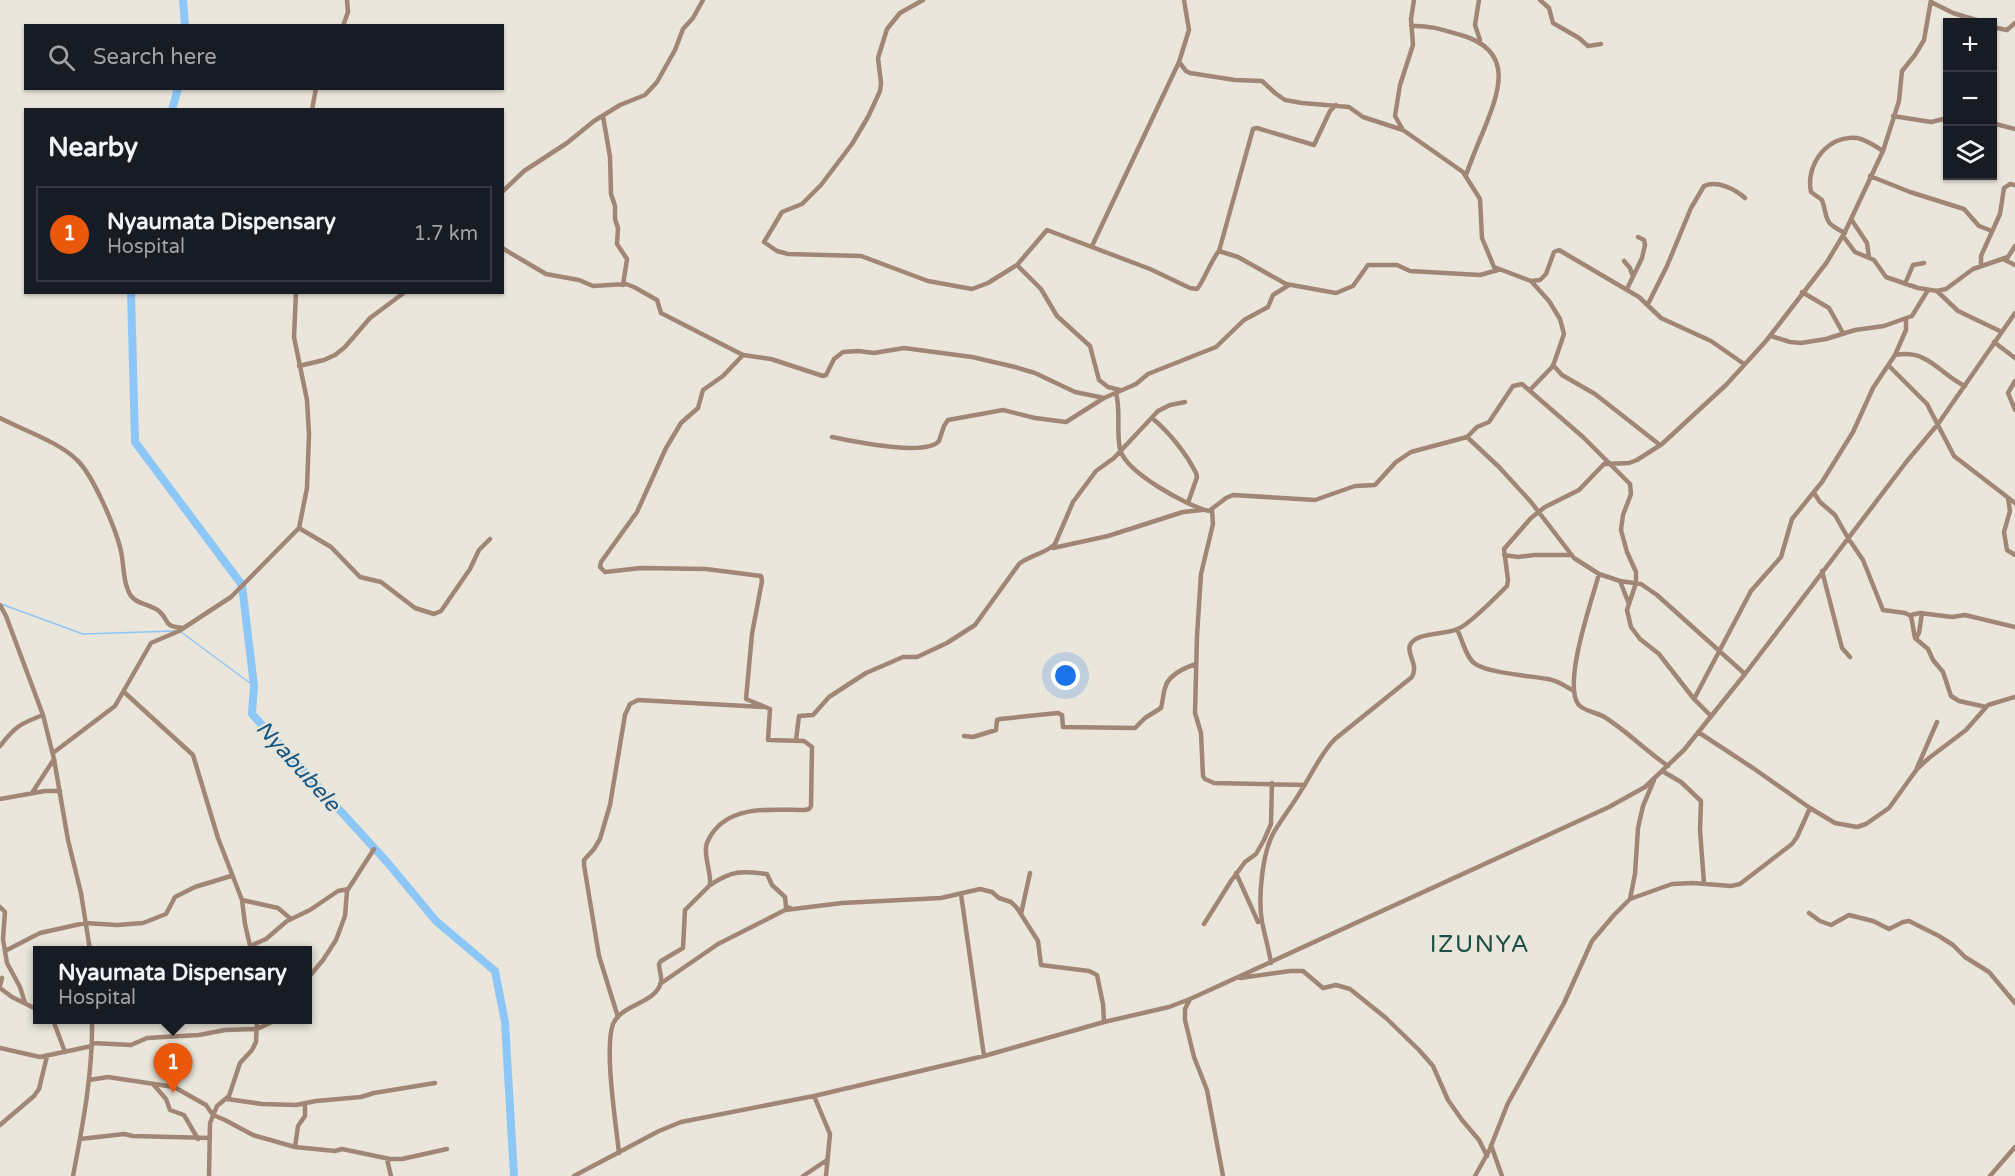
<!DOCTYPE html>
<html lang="en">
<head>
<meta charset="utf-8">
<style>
  :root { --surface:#171b24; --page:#20242c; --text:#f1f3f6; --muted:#9ea1a6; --line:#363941; --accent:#ea580c }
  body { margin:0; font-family:"Varela Round",sans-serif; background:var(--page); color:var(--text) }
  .controls { position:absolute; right:18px; top:18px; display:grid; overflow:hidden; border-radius:0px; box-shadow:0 2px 4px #0004 }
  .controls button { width:54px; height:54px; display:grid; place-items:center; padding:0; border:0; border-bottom:2px solid var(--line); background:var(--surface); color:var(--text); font:30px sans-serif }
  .you { position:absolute; left:1066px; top:676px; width:21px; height:21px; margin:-15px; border:4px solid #fff; border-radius:50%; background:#1a73e8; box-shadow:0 0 0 9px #1a73e833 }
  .badge { display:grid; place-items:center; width:39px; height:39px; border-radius:50%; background:var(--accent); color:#fff; font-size:20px; font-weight:700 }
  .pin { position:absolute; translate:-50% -50px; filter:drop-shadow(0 2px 3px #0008) }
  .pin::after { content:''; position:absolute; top:32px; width:21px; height:18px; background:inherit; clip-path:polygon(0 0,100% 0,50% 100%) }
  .popup { position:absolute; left:33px; top:946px; width:279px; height:78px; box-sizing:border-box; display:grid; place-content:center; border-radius:0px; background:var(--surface); filter:drop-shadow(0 2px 4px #0005); font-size:20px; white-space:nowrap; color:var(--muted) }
  .popup b { font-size:22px; color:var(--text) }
  .popup::after { content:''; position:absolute; left:50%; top:100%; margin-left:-12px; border:12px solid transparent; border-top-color:var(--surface) }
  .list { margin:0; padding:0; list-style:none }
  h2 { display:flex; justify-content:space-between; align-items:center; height:78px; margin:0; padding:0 24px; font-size:26px }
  h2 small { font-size:20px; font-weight:400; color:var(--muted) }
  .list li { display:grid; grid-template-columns:39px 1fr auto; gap:18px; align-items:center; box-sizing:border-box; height:96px; margin:0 12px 12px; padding:0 12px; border:2px solid var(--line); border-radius:0px }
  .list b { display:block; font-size:22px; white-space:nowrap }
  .list p { margin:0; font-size:20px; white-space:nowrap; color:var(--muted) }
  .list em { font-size:20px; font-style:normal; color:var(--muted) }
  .icon { flex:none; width:33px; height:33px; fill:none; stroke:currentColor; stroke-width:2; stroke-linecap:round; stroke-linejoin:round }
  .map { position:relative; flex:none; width:2015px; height:1176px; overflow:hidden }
  .search { position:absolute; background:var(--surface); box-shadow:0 2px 4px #0004; left:24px; top:24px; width:480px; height:66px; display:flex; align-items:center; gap:15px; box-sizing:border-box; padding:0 21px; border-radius:0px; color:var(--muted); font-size:22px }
  .panel { position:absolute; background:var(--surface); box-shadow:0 2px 4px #0004; left:24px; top:108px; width:480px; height:186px; border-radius:0px }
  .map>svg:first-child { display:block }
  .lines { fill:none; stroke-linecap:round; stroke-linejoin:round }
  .stream { stroke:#8dc7f7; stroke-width:1.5 }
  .river { stroke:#8dc7f7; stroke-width:8 }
  .minor { stroke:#a18675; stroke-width:4.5 }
  .labels { text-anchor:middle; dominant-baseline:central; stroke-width:4.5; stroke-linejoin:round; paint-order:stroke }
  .water-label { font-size:22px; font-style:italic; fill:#175884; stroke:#eae6db }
  .quarter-label { font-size:24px; letter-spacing:1.5px; fill:#1a4f43; stroke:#eae6db }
</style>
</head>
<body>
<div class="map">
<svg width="2015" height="1176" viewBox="0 0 2015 1176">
  <rect width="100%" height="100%" fill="#eae6db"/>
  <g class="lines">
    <path class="stream" d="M 1,604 L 83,634 L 174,631
      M 181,632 L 254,686"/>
    <path class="river" d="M 183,0 L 185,26
      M 172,110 L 178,88
      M 131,292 L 135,442 L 242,585 L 254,686 L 252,714 L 387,862 L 436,921 L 495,971 L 505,1022 L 514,1176"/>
    <path class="minor" d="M 923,0 L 900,13 L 887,29 L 878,58 L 881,83 L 880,91 L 868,117 L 852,144 L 821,185 L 802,204 L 782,212 L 764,242 L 777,251 L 788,254 L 861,256 L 928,281 L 972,289 L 988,283 L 1017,265 L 1047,230 L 1150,269 L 1190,288 L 1197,289 C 1202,285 1211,260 1219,251 L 1253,129 L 1257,128 L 1314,145 L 1330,111 L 1336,105
      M 1479,0 L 1475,25 L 1480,40
      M 1540,0 L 1549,8 L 1553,23 L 1579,38 L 1588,46 L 1601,44
      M 1931,2 L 1953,13 L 1983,22
      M 343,26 L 348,12 L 347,0
      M 1411,26 C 1429,25 1444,30 1461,35 C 1516,51 1499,92 1483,132 C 1477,146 1471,161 1466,175
      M 1992,27 L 2007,30 L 2015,23
      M 1179,62 L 1186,71 L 1190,73 L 1235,80 L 1262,81 L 1275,93 L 1285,100 L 1302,103 L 1349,107 L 1363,117 L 1403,130 L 1463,172 L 1480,199 L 1482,238 L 1494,267 L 1531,281 L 1540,280 L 1546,274 L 1554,252 L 1559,250 L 1639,297 L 1661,318 L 1711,341 L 1744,364
      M 312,110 L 316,88
      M 603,116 L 610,157 L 611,194 L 615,206 L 615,219 L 618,228 L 617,244 L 627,259 L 623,285
      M 1893,116 L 1931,122 L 1948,118
      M 1992,123 L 2015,129
      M 1403,130 L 1395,116 L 1400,85 L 1413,45 L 1411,19 L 1414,0
      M 1870,176 L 1910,192 L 1964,209 L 1979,226 L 1992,231
      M 502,192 L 524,171 L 567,143 L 594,121 L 620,105 L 645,95 L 657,82 L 675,50 L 683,29 L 693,18 L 703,0
      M 1851,219 L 1867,243 L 1869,257
      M 1845,233 C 1822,221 1829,221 1822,200 L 1811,192 C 1805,165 1828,134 1857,138 C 1867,140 1875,146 1883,151
      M 1843,236 L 1855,252 L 1874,260 L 1886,277 L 1918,288 L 1937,291 L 1946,289 L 1973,269 L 2008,257 L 2015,246
      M 1092,246 L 1179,62 L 1189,30 L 1184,0
      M 502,248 L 546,274 L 579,280 L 593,286 L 626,284 L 634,287 L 657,300 L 661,313 L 743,355 L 771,359 L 823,376 L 826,375 L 834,359 L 843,352 L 858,351 L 874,353 L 904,348 L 972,357 L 1015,367 L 1035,373 L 1075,392 L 1104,398
      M 1219,251 L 1238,257 L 1286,284 L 1336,293 L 1353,286 L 1368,265 L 1397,265 L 1410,271 L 1480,275 L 1498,270
      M 2003,259 L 2015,265
      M 1624,261 L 1630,268 L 1632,274
      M 1017,265 L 1041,289 L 1057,316 L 1090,346 L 1099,380 L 1108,387 L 1120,390
      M 1981,266 L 1981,256 L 2000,214 L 2004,188 L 2010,184 L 2015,185
      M 1905,284 L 1913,265 L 1924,263
      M 1627,289 L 1642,258 L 1645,245 L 1644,240 L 1638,237
      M 1937,291 L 1958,311 L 2002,332
      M 1802,292 L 1829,308 L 1843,333
      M 1648,304 L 1667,266 L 1691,208 L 1704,186 C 1717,180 1735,189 1745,198
      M 1771,336 L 1790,342 L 1801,343 L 1826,339 L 1855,330 L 1884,326 L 1912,316 L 1928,290
      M 1994,342 L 2015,358
      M 1895,355 C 1929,349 1939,374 1965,386
      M 1553,365 L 1562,375 L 1595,394 L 1660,445
      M 299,366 L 324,360 L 335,355 L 345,347 L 370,318 L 405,292
      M 1889,366 L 1927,404 L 1954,456 L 2015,503
      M 2015,381 L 2008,393 L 2015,410
      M 1530,390 L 1553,366 L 1564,334 L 1560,319 L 1549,301 L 1531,281
      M 1116,393 C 1121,410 1116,431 1120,449 C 1125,472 1187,506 1209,511 L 1226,498 L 1233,495 L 1315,500 L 1355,486 L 1375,485 L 1396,462 L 1411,452 L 1467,437 L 1477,427 L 1489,422 L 1513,386 L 1522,384 L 1583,437 L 1630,484 L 1631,494 L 1623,515 L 1621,530 L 1627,552 L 1636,572 L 1636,583 L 1627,610 L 1631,627 L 1640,639 L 1659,654 L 1694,699 L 1711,716
      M 0,418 C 23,430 59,442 77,460 C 93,475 116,529 121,551 C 124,565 123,584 131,596 C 138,605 150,604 159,611 C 171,622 162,626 183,628
      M 1152,418 C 1169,432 1186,453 1196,473 L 1197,477 L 1188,503
      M 832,437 C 853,441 925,457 939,441 L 944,426 L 948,420 L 1003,410 L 1035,418 L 1066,422 L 1104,398 L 1136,384 L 1148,374 L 1216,347 L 1244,320 L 1268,307 L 1273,295 L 1289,285
      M 1467,437 L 1499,467 L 1531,502 L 1574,558 L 1599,574 L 1620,581 L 1641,584 L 1657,595 L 1745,674
      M 1814,493 L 1820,502 L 1835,515 L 1848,538 L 1863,560 L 1883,610 L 1905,613 L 1911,616 L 1915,638 L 1928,649 L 1933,660 L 1943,672 L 1951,696 L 1959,701 L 1986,707
      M 2008,498 L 2010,511 L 2004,532 L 2007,550 L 2015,555
      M 1212,510 L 1213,524 L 1201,574 L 1197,636 L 1195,713 L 1201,733 L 1203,776 L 1205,779 L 1214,783 L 1305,785
      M 299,528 L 331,547 L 360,577 L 381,582 L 415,608 L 434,614 L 441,611 L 470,569 L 479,550 L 490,539
      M 1053,548 L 1108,536 L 1183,512 L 1202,510
      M 1504,555 L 1518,557 L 1535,555 L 1571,555
      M 1822,571 L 1842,648 L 1850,657
      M 1599,574 C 1592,600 1563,682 1578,704 C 1584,712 1598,712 1606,718 C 1628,732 1646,751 1668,766
      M 1620,581 L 1629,604
      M 0,605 L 6,616 L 43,715 L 54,759 L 68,840 L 81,893 L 90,950
      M 1911,615 L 1920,613 L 1952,617 L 1965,615 L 2015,627
      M 1457,629 C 1462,639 1466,657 1474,663 C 1486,673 1532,676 1548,679 C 1559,681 1565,686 1574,691
      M 1916,638 L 1919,633 L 1922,613
      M 124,692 L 193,755 L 218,838 L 242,900 L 245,924 L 251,950
      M 1694,699 L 1751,591 L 1781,557 L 1792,519 L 1822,482 L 1853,432 L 1873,388 L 1895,355 L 1906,330 L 1906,319
      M 1698,732 L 1753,768 L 1810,808 L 1835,823 L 1857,827 L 1866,824 L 1889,808 L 1917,769 L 1929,758 L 1966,730 L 1988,705 L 2015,697
      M 964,736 L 973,737 L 996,730 L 997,720 L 1000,719 L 1058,713 L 1062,715 L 1063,727 L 1135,728 L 1145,718 L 1161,708 C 1163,701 1163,694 1165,688 C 1168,675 1184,668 1196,664
      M 796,740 L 799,716 L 813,715 L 829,697 L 866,673 L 903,657 L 917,657 L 947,643 L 975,625 L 1019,564 C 1030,555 1045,554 1055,544 L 1073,502 L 1096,471 L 1114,458 L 1158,411 L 1170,405 L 1185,402
      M 0,746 C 15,727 19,724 43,715
      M 53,753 L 115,706 L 151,643 L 179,631 L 231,597 L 299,528 L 307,488 L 309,434 L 307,400 L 294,337 L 296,292
      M 1917,768 L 1937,722
      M 1662,771 L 1681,782 L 1701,801 L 1700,830 L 1704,883
      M 32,793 L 54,759
      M 0,799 L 45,791 L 60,791
      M 1236,873 L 1258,922
      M 710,885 C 733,870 741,871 767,874 L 772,885 L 785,897 L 786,907 L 790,908
      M 961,894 L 984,1056
      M 1630,899 L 1635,874 L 1638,828 L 1643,806 L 1654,780
      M 242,900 L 278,908 L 291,919
      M 0,907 L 5,912 L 3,939 L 7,963 L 20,987 L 25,1003
      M 1809,913 L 1820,921 L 1831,925 L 1849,915 L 1873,921 L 1889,929 L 1903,922 L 1909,921 L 1939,936 L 1953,945 L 1965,957 L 1989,972 L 2015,1003
      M 1021,914 L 1030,873
      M 1204,924 L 1231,881 L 1245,862 L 1256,854 L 1264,840 L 1271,824 L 1272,783
      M 250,946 L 266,939 L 287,921 L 310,910 L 338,891 L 348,889
      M 5,951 L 40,933 L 85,923 L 117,925 L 143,923 L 166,914 L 175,897 L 195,887 L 231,876
      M 1271,963 C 1269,950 1265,936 1262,922 C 1258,898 1262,853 1274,832 C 1283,817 1294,803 1302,789 C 1313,772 1321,753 1335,739 L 1412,677 C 1419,664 1406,654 1410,645 C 1416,632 1445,635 1458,629 C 1471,623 1496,597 1507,586 L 1508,580 L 1504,549 L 1531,518 L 1545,507 L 1579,490 L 1604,464 L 1629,463 L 1637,460 L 1662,444 L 1726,385 L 1766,341 L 1827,262 L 1845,232 L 1883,151 L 1899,101 L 1902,71 L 1915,55 L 1924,40 L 1931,0
      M 308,978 L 323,960 L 336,940 L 345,916 L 347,891 L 374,849
      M 1240,978 L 1290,971 L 1303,971 L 1323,988 L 1336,985 L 1350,989 L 1386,1018 L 1419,1050 L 1433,1066 L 1448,1100 L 1462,1120 L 1479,1140 L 1487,1156
      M 660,984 L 718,944 L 785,910 L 842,903 L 941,898 L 980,889 L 992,892 L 999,898 L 1011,902 L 1017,908 L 1038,941 L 1041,965 L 1089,971 L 1097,975 L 1103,1004 L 1104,1022
      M 0,986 L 2,978
      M 0,988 L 12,997 L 38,1010
      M 1190,999 L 1185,1009 L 1185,1020 L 1194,1057 L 1207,1090 L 1223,1176
      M 618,1017 L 599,956 L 584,865 L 584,860 L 594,849 L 600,839 L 610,805 L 625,715 L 630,704 L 638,700 L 763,707
      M 53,1020 L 65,1052
      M 92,1043 L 131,1045 L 147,1038 L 199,1035 L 225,1030 L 257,1029 L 276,1020
      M 0,1048 L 40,1057 L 92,1046
      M 89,1080 L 108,1077 L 174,1087 L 206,1105 L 213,1115 L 225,1120 L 253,1135 L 295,1147 L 335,1151 L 342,1149 L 390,1159 L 402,1159 L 447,1149
      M 153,1084 L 166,1099 L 170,1110 L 184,1115 L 198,1139
      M 814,1096 L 830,1134 L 826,1176
      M 227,1099 L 262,1104 L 296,1105 L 316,1101 L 361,1097 L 374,1093 L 435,1083
      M 0,1125 L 34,1096 L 39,1089 L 47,1056
      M 80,1139 L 124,1134 L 133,1136 L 210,1138
      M 1491,1145 L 1502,1176
      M 295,1147 L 298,1126 L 305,1116 L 305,1105
      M 619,1153 C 616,1124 604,1049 613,1024 C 621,1004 656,1004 661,982 C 662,976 659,970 659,964 L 661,961 L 683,948 L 685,910 L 710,885 C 711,872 705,860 706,848 C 706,843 709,839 711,835 C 731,804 772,810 805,810 L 809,809 L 811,806 L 812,747 L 804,741 L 768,740 L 770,709 L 746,699 L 752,634 L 762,581 L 761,576 L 706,569 L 641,568 L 605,572 L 600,567 L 601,562 L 637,512 L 666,448 L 681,423 L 698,408 L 703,390 L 723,376 L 743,355
      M 387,1159 L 391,1176
      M 73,1176 C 83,1124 93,1072 92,1020
      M 209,1176 L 210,1123 L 217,1106 L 229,1096 L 240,1063 L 252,1050 L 256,1042 L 257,1020
      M 574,1176 L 659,1131 L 681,1122 L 814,1096 L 984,1056 L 1104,1022 L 1169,1007 L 1190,999 L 1609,807 L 1645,787 L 1684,750 L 1745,674 L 1907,461 L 1938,424 L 2015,313
      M 803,1176 L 827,1160
      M 1475,1176 L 1489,1151 L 1508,1103 L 1564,1003 L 1592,941 L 1614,915 L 1630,899 L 1672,884 L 1693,883 L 1731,886 L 1740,884 L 1792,844 L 1797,837 L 1810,808
      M 1990,1176 L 2015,1147"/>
  </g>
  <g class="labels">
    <g class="water-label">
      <text transform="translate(298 766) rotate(48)">Nyabubele</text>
    </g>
    <g class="quarter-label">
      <text x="1480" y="944">IZUNYA</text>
    </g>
  </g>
</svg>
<div class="controls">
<button>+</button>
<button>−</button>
<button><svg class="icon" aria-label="layers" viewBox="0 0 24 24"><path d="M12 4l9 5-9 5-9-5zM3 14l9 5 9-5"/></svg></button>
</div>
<div class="you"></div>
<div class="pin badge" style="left:173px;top:1093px">1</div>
<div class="popup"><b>Nyaumata Dispensary</b>Hospital</div>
<div class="search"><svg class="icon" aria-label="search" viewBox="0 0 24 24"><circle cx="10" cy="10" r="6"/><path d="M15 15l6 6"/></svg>Search here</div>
<section class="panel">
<h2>Nearby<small></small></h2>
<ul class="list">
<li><span class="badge">1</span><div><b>Nyaumata Dispensary</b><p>Hospital</p></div><em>1.7 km</em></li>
</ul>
</section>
</div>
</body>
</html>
